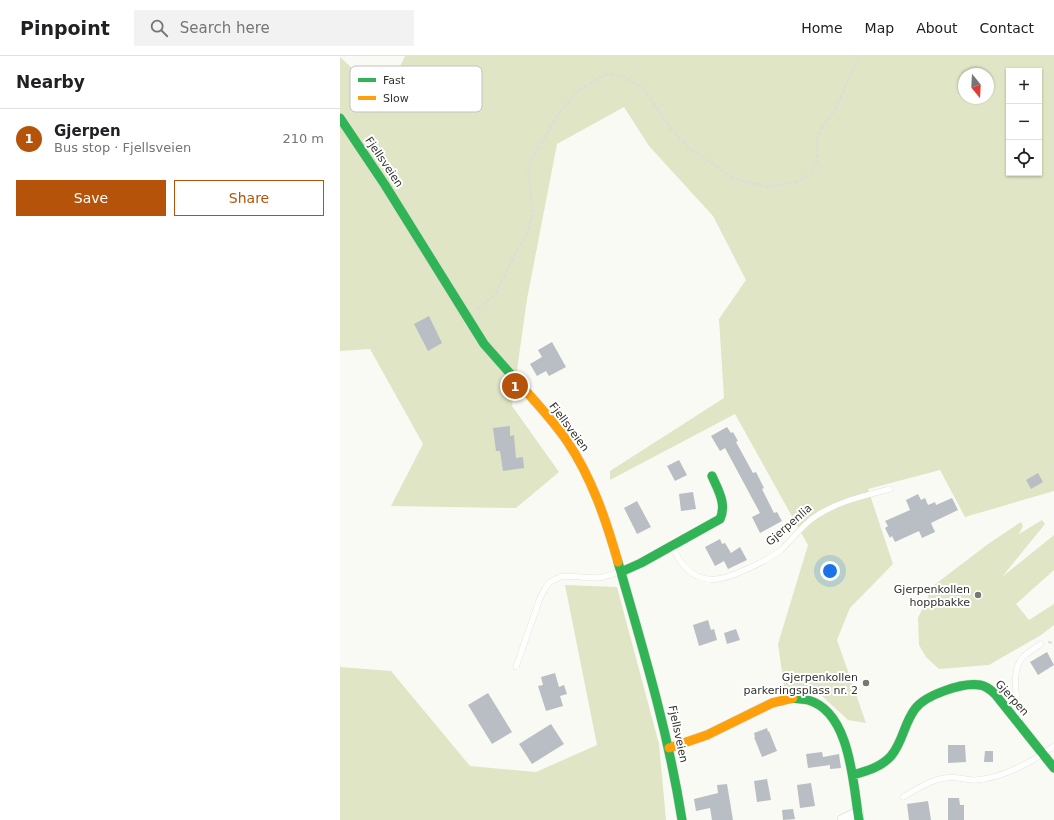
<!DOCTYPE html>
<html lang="en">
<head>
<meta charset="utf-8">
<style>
  :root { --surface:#fff; --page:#f2f2f2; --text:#202124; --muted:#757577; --line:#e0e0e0; --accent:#b45309 }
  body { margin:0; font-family:"DejaVu Sans",sans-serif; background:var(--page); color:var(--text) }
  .controls { position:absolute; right:12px; top:12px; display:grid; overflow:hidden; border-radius:0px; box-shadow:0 1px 3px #0004 }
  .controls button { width:36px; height:36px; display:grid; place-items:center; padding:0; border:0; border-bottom:1px solid var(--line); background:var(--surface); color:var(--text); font:20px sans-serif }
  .compass { position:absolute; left:618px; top:12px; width:36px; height:36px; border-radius:50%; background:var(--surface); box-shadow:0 1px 3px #0004; rotate:162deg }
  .you { position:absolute; left:490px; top:515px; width:14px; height:14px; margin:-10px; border:3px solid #fff; border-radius:50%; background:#1a73e8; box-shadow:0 0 0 6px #1a73e833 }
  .badge { display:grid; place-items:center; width:26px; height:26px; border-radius:50%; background:var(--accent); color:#fff; font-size:13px; font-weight:700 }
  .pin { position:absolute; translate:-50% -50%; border:2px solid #fff; box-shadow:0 1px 4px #0006 }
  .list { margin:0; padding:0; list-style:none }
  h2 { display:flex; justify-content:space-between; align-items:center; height:52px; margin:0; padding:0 16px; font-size:17px }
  h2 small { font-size:13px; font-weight:400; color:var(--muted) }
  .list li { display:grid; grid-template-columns:26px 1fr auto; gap:12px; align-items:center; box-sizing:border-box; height:60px; padding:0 16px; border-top:1px solid var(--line) }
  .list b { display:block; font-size:15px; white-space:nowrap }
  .list p { margin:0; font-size:13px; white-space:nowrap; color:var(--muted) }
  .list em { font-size:13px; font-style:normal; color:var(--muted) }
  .actions { display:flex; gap:8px; padding:12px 16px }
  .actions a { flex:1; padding:9px 0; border:1px solid var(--accent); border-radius:0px; text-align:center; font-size:14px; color:var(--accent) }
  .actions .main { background:var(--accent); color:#fff }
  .icon { flex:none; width:22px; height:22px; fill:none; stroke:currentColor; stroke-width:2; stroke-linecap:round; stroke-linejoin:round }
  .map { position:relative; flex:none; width:714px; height:764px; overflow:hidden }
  header { display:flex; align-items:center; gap:24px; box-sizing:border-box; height:56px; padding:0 20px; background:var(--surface); border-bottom:1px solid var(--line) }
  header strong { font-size:19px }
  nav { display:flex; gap:22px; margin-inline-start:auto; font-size:14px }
  .search { width:280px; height:36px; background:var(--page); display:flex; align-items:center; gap:10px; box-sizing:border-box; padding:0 14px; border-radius:0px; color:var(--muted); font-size:15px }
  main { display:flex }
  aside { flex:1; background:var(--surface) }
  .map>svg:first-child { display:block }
  .green { fill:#e0e5c5; fill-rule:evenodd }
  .building { fill:#b8bec3 }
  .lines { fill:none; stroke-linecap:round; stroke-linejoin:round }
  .lane-casing { stroke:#d5d6d0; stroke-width:6 }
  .street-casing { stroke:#d5d6d0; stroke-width:12 }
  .fast-casing { stroke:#d5d6d0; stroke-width:10 }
  .slow-casing { stroke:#d5d6d0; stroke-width:10 }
  .path { stroke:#dcddda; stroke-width:2; stroke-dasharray:4 2; stroke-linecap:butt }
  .lane { stroke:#fefefd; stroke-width:5.5 }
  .street { stroke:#fefefd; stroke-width:11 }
  .fast { stroke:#30b455; stroke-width:9 }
  .slow { stroke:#ff9f0a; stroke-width:9 }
  .poi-dot { fill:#777872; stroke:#fff; stroke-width:1.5 }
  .labels { text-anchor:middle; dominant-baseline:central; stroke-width:4; stroke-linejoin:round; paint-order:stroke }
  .street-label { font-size:11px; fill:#31322d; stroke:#fff }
  .poi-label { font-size:11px; fill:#31322d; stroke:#fff; text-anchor:end }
  .key { fill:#fff; stroke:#c1c2c0; stroke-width:1 }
  .key-label { font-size:11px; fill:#31322d }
</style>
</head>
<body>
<header>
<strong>Pinpoint</strong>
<div class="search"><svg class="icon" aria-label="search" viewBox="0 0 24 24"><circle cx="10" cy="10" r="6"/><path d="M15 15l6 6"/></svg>Search here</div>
<nav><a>Home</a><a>Map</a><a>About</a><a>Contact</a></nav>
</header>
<main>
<aside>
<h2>Nearby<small></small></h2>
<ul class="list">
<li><span class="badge">1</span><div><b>Gjerpen</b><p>Bus stop · Fjellsveien</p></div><em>210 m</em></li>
</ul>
<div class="actions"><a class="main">Save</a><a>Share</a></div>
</aside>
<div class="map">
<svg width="714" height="764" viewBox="0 0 714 764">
  <rect width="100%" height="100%" fill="#f9faf3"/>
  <path class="green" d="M 65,0 L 714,0 L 714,435 L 625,461 L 600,414 L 528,433 L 553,508 L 510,552 L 497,584 L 526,667 L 508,664 L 482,640 L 444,630 L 438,588 L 468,489 L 395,358 L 270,424 L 270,415 L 384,342 L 379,263 L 406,224 L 373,160 L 309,90 L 284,51 L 217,88 L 187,243 L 172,350 L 219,416 L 176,452 L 51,450 L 83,388 L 30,293 L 0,295 L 0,1 L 45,42 ZM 669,15 L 699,15 L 699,117 L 669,117 ZM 624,18 L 648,18 L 648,42 L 624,42 Z
    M 702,464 L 705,468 L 662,521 L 714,479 L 714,514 L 676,548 L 689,564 L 714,548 L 714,569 L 701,579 L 649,609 L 599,613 L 586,601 L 579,589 L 578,562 L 593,530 L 648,488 L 681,466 L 683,470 L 679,478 Z
    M 225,529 L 277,531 L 319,688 L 326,764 L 0,764 L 0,611 L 51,615 L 130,710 L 196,716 L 257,689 Z"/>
  <path class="building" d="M 89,260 L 102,287 L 88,295 L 74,268 Z
    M 212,286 L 226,311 L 209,320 L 206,315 L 197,320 L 190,308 L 202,301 L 198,294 Z
    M 170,370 L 170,380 L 174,379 L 176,402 L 183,401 L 184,412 L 163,415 L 160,395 L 156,395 L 153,372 Z
    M 387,371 L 391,377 L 393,376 L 398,385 L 396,386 L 413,417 L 416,416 L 424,432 L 422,433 L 434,457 L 437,456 L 442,465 L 420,477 L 412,461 L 420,457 L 385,392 L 380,395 L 371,380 Z
    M 339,404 L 347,419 L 335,425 L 327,410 Z
    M 698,417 L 703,426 L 691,433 L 686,424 Z
    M 353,436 L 356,453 L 341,455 L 339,438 Z
    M 578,438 L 581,444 L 585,442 L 588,449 L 595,446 L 596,449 L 612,442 L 618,454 L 591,467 L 595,476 L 582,482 L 579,475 L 555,486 L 552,480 L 550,482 L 545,472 L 548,470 L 545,465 L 570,454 L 566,444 Z
    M 297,445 L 311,471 L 297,478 L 284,452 Z
    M 380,483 L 382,488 L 385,487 L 391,497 L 400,491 L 407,504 L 388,513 L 384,505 L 375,510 L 365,491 Z
    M 368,564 L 371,574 L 374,573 L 377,584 L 359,590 L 353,569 Z
    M 396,573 L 400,584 L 387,588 L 384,577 Z
    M 707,596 L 714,609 L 698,619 L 690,606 Z
    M 215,617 L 219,631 L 224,629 L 227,638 L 220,640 L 223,650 L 206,655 L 198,630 L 203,629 L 201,621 Z
    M 148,637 L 172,676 L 152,688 L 128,649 Z
    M 211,668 L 224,688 L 192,708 L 179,688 Z
    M 427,672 L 428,676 L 429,675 L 437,695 L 422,701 L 414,681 L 415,681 L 414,677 Z
    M 608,689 L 625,689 L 626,706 L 608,707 Z
    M 645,695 L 653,695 L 653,706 L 644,706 Z
    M 482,696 L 483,701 L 499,698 L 501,712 L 490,713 L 490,709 L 468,712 L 466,698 Z
    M 427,723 L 431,744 L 417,746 L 414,725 Z
    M 471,727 L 475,750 L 460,752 L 457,729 Z
    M 387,728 L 393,764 L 372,764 L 370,752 L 356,755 L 354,743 L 378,737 L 377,729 Z
    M 608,742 L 619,742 L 620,749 L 624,749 L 624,764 L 608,764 Z
    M 588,745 L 591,764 L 569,764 L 567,748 Z
    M 453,753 L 455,763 L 443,764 L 442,754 Z"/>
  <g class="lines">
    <defs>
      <path id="lane" d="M 332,490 C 335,496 338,502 341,506 C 360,531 382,525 407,513 C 419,508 431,502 441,494 C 453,483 462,469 476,460 C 499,445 524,440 550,433
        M 176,611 L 200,542 L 206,531 L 210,526 L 222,520 L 259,522 L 280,516
        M 680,662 C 677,646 670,614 683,601 C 688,596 695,592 701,588
        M 563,741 C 576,734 590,724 605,722 C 615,720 625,724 635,724 C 661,723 694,705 714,690"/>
      <path id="street" d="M 503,764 L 518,757"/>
      <path id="fast" d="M 0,62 L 45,129 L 144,288 L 175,323
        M 278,506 C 303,593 328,675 342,764
        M 281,516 L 301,507 L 380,463 C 387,448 378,434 372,420
        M 453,642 C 458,643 464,643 468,644 C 511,656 513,729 519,764
        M 513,719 C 527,715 541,711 551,700 C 563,686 564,667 575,653 C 585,639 623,626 640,629 C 646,630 651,634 655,638 L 714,712"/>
      <path id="slow" d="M 175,323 C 193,343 212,363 227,385 C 252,422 266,464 278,506
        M 329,692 L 367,679 L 432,647 L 453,642"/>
    </defs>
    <use href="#lane" class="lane-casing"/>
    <use href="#street" class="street-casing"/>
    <use href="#fast" class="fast-casing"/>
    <use href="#slow" class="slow-casing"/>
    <path class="path" d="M 137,253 L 155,239 L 174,200 L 187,178 L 193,155 L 188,117 L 190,106 L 219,57 L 238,35 L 265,18 L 282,20 L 302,31 L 331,73 L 347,90 L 393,122 L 427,131 L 460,125 L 472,116 L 477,103 L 477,79 L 496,52 L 519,0
      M 708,586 L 714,587"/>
    <use href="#lane" class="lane"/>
    <use href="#street" class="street"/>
    <use href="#fast" class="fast"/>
    <use href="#slow" class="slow"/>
  </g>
  <g class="poi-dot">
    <circle cx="638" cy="539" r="4"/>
    <circle cx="526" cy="627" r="4"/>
  </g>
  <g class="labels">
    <g class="street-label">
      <text transform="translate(44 106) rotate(56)">Fjellsveien</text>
      <text transform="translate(229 371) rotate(53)">Fjellsveien</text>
      <text transform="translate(449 469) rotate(-41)">Gjerpenlia</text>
      <text transform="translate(672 642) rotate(48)">Gjerpen</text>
      <text transform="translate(338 678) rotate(78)">Fjellsveien</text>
    </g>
    <g class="poi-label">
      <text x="630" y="533">Gjerpenkollen<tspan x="630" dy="13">hoppbakke</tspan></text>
      <text x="518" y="621">Gjerpenkollen<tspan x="518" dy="13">parkeringsplass nr. 2</tspan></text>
    </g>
  </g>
  <rect x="10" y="10" width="132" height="46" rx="6" class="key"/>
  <rect x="18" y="22" width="18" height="4" fill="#30b455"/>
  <rect x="18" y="40" width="18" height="4" fill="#ff9f0a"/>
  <g class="key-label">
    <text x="43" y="28">Fast</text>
    <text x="43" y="46">Slow</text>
  </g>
</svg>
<div class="controls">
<button>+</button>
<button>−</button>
<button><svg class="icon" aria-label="locate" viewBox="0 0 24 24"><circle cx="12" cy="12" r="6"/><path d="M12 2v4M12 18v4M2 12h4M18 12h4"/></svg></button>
</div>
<svg class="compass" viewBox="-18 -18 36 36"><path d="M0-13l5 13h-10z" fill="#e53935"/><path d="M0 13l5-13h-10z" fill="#757577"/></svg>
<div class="you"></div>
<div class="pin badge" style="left:175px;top:330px">1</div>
</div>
</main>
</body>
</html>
